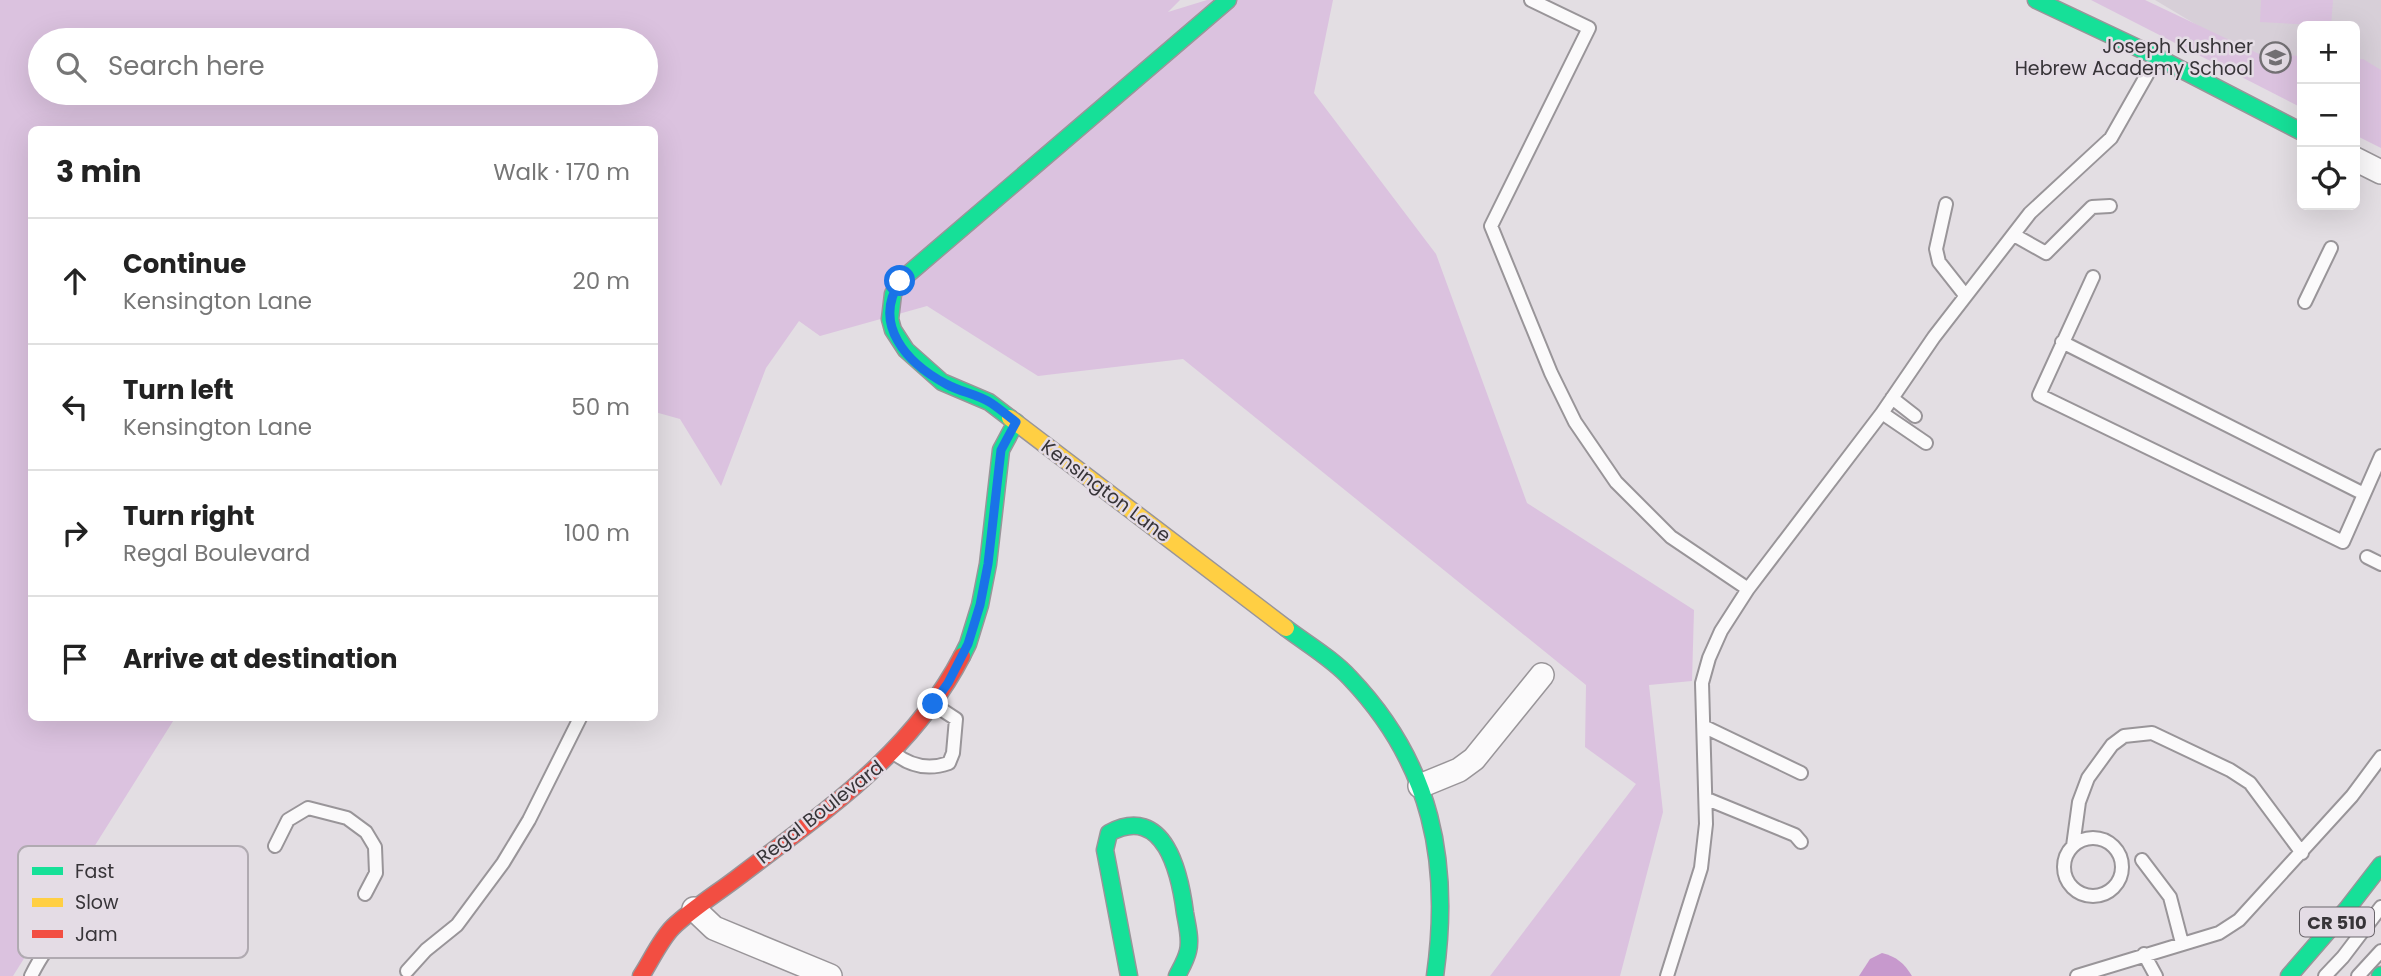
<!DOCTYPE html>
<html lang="en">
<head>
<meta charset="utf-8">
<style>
  :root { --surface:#fff; --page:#f6f6f6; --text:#222; --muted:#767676; --line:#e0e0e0 }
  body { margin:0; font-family:Poppins,sans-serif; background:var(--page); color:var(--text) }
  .controls { position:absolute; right:21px; top:21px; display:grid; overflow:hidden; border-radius:10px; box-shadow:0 7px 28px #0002 }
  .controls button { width:63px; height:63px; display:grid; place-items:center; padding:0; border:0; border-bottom:2px solid var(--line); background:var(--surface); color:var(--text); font:35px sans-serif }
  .stop { position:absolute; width:21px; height:21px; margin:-16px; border:5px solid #1a73e8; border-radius:50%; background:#fff }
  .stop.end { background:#1a73e8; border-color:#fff; box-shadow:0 2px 7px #0008 }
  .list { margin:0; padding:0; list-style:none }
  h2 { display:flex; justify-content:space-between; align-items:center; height:91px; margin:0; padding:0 28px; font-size:30px }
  h2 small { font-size:23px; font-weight:400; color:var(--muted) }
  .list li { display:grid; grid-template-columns:46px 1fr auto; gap:21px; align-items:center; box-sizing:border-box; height:126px; padding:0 28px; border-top:2px solid var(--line) }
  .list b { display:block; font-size:26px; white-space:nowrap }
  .list p { margin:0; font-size:23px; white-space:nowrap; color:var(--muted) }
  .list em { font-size:23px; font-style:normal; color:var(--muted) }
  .icon { flex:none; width:38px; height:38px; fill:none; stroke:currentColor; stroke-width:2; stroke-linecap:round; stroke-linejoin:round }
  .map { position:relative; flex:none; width:2381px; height:976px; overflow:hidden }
  .search { position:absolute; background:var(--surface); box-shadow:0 7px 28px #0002; left:28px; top:28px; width:630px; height:77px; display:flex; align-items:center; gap:18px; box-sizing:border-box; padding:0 24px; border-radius:38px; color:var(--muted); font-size:26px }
  .panel { position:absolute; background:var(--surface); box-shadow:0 7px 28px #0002; left:28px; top:126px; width:630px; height:595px; border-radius:10px }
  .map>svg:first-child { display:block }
  .built { fill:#d7cfd8 }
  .green { fill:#dbc2df; fill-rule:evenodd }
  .water { fill:#c799cd }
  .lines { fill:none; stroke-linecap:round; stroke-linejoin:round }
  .lane-casing { stroke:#999599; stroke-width:16 }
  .street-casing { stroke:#999599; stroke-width:26 }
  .fast-casing { stroke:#999599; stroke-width:19 }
  .slow-casing { stroke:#999599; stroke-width:19 }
  .jam-casing { stroke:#999599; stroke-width:19 }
  .lane { stroke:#fbfafb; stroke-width:12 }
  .street { stroke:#fbfafb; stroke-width:23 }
  .fast { stroke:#16e098; stroke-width:16 }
  .slow { stroke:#ffcf43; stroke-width:16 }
  .jam { stroke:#f24e42; stroke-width:16 }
  .route { stroke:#1a73e8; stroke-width:9 }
  .labels { text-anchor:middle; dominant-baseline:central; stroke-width:5; stroke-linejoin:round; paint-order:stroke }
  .shield { fill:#e4dce5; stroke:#6b666c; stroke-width:2 }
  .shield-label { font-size:18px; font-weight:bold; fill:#373438 }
  .poi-label { font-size:19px; fill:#373438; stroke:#e4dce5; text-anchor:end }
  .street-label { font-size:19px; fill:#373438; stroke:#e4dce5 }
  .key { fill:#e4dce5; stroke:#b0aab1; stroke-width:2 }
  .key-label { font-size:19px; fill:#373438 }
</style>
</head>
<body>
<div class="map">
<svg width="2381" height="976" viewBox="0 0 2381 976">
  <rect width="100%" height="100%" fill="#e3dee3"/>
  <path class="built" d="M 2155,0 L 2381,0 L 2381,134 L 2355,119 L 2355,26 L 2302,26 L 2302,88 Z"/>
  <path class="green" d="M 0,0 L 1180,0 L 1168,12 L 1207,0 L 1333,0 L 1314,93 L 1436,254 L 1527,503 L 1694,610 L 1692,681 L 1649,685 L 1663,812 L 1620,976 L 1490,976 L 1636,784 L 1585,747 L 1586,685 L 1183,359 L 1038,376 L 927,306 L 820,336 L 799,321 L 766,368 L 721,486 L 680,419 L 655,412 L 654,130 L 32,130 L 32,718 L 175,718 L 13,976 L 0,976 ZM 40,40 L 646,40 L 646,93 L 40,93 Z
    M 2091,0 L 2145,0 L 2259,54 L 2302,56 L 2302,108 Z
    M 2261,0 L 2333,0 L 2331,26 L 2260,22 Z
    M 2355,59 L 2363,59 L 2381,70 L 2381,148 L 2355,135 Z"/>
  <path class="water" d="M 1882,953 C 1897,957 1904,963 1912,976 L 1859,976 L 1870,959 Z"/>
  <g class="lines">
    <defs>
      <path id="lane" d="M 1531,0 L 1589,28 L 1491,226 L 1551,373 L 1575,422 L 1616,482 L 1671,537 L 1748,589
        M 1946,204 L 1936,249 L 1939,262 L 1965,295
        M 2014,235 L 2046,253 L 2092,207 L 2110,206
        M 2093,277 L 2039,395 L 2343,542 L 2381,456
        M 2305,302 L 2331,248
        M 2062,342 L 2364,494
        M 1892,398 L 1915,416
        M 1882,413 L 1926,443
        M 2367,557 L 2381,564
        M 1705,727 L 1801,773
        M 894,753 C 910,766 929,770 949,763 L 953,753 L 956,719 L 933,704
        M 1707,799 L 1795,835 L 1801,842
        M2064 867a29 29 0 1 1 58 0a29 29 0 1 1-58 0Z
        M 275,846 L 288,820 L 308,808 L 347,818 L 366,832 L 375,847 L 376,873 L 365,894
        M 2073,846 L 2079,802 L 2088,778 L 2112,745 L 2124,736 L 2152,733 L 2230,770 L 2250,783 L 2302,853
        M 2142,860 L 2170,897 L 2182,943
        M 2144,954 L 2156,976
        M 407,971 L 426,950 L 457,925 L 503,863 L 529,820 L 580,718
        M 31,976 C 35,968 40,959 45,952 C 74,916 140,921 181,918
        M 1667,976 L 1701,868 L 1706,824 L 1702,683 L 1709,658 L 1721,631 L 1748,589 L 1882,413 L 1934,337 L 2030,213 L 2111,138 L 2157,57
        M 2077,976 L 2219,933 L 2239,920 L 2352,796 L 2381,757
        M 2325,976 L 2343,957 L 2381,907
        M 2358,976 L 2381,951"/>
      <path id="street" d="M 2355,159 L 2381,172
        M 1420,786 L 1459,770 L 1474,759 L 1542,675
        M 694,909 L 714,928 L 830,976"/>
      <path id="fast" d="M 2036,0 L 2157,57 L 2302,132
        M 1010,418 L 989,402 L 942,382 L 906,350 L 893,330 L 890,319 L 893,294 L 900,281 L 1228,0
        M 1286,628 C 1307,644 1333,659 1350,678 C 1432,764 1451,862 1435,976
        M 962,656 L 968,644 L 980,605 L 988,564 L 1001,450 L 1016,422
        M 1129,976 L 1105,850 L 1109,833 C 1165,803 1180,874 1185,913 C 1187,925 1191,939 1188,951 C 1186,960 1181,968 1177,976
        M 2289,976 L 2347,909 L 2381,865
        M 2380,976 L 2381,975"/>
      <path id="slow" d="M 1010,418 L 1286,628"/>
      <path id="jam" d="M 641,976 C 651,961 660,940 673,927 C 692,909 716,894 737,878 C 823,812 910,756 962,656"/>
    </defs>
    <use href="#lane" class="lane-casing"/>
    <use href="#street" class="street-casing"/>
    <use href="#fast" class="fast-casing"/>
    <use href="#slow" class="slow-casing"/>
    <use href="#jam" class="jam-casing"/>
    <use href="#lane" class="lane"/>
    <use href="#street" class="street"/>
    <use href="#fast" class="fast"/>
    <use href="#slow" class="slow"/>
    <use href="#jam" class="jam"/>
  </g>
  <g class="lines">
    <path class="route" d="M 900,281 C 872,325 907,363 946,384 C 960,392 977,394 991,403 C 1000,409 1008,416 1016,422 L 1001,450 L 988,564 L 980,605 L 968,644 L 948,683 L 933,704"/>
  </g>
  <defs>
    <symbol id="school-ring" viewBox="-11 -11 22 22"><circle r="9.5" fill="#e4dce5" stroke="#737074" stroke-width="1.5"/><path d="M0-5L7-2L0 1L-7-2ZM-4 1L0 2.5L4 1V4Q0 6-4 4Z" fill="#737074"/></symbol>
  </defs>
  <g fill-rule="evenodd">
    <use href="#school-ring" x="2258" y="40" width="35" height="35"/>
  </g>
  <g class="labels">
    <rect class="shield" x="2300" y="907.5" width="74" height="29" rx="5"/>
    <g class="shield-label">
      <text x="2337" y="922">CR 510</text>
    </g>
    <g class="poi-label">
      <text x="2253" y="46">Joseph Kushner<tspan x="2253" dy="22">Hebrew Academy School</tspan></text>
    </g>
    <g class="street-label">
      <text transform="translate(1106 491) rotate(37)">Kensington Lane</text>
      <text transform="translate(820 812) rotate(-38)">Regal Boulevard</text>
    </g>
  </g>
  <rect x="18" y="846" width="230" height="112" rx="10" class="key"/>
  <rect x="32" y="867" width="31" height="8" fill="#16e098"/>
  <rect x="32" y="898" width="31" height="9" fill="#ffcf43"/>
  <rect x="32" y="930" width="31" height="8" fill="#f24e42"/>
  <g class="key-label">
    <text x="75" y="878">Fast</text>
    <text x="75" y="909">Slow</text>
    <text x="75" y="941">Jam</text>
  </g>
</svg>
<div class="controls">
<button>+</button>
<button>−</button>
<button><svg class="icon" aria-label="locate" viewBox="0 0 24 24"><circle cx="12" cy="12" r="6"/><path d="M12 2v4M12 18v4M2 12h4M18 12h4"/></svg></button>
</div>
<div class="stop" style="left:900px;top:281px"></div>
<div class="stop end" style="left:933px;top:704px"></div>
<div class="search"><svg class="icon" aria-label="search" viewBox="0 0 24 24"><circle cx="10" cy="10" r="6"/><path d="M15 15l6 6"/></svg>Search here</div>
<section class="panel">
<h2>3 min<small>Walk · 170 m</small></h2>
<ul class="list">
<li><svg class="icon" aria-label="ahead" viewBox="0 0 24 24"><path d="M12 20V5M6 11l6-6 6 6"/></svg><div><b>Continue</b><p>Kensington Lane</p></div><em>20 m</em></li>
<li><svg class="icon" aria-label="left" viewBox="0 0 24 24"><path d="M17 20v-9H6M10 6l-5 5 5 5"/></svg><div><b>Turn left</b><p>Kensington Lane</p></div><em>50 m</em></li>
<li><svg class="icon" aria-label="right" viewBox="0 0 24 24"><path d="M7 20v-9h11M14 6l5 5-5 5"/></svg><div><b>Turn right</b><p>Regal Boulevard</p></div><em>100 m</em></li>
<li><svg class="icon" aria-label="arrive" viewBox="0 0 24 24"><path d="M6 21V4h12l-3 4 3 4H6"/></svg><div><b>Arrive at destination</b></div></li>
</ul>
</section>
</div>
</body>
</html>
